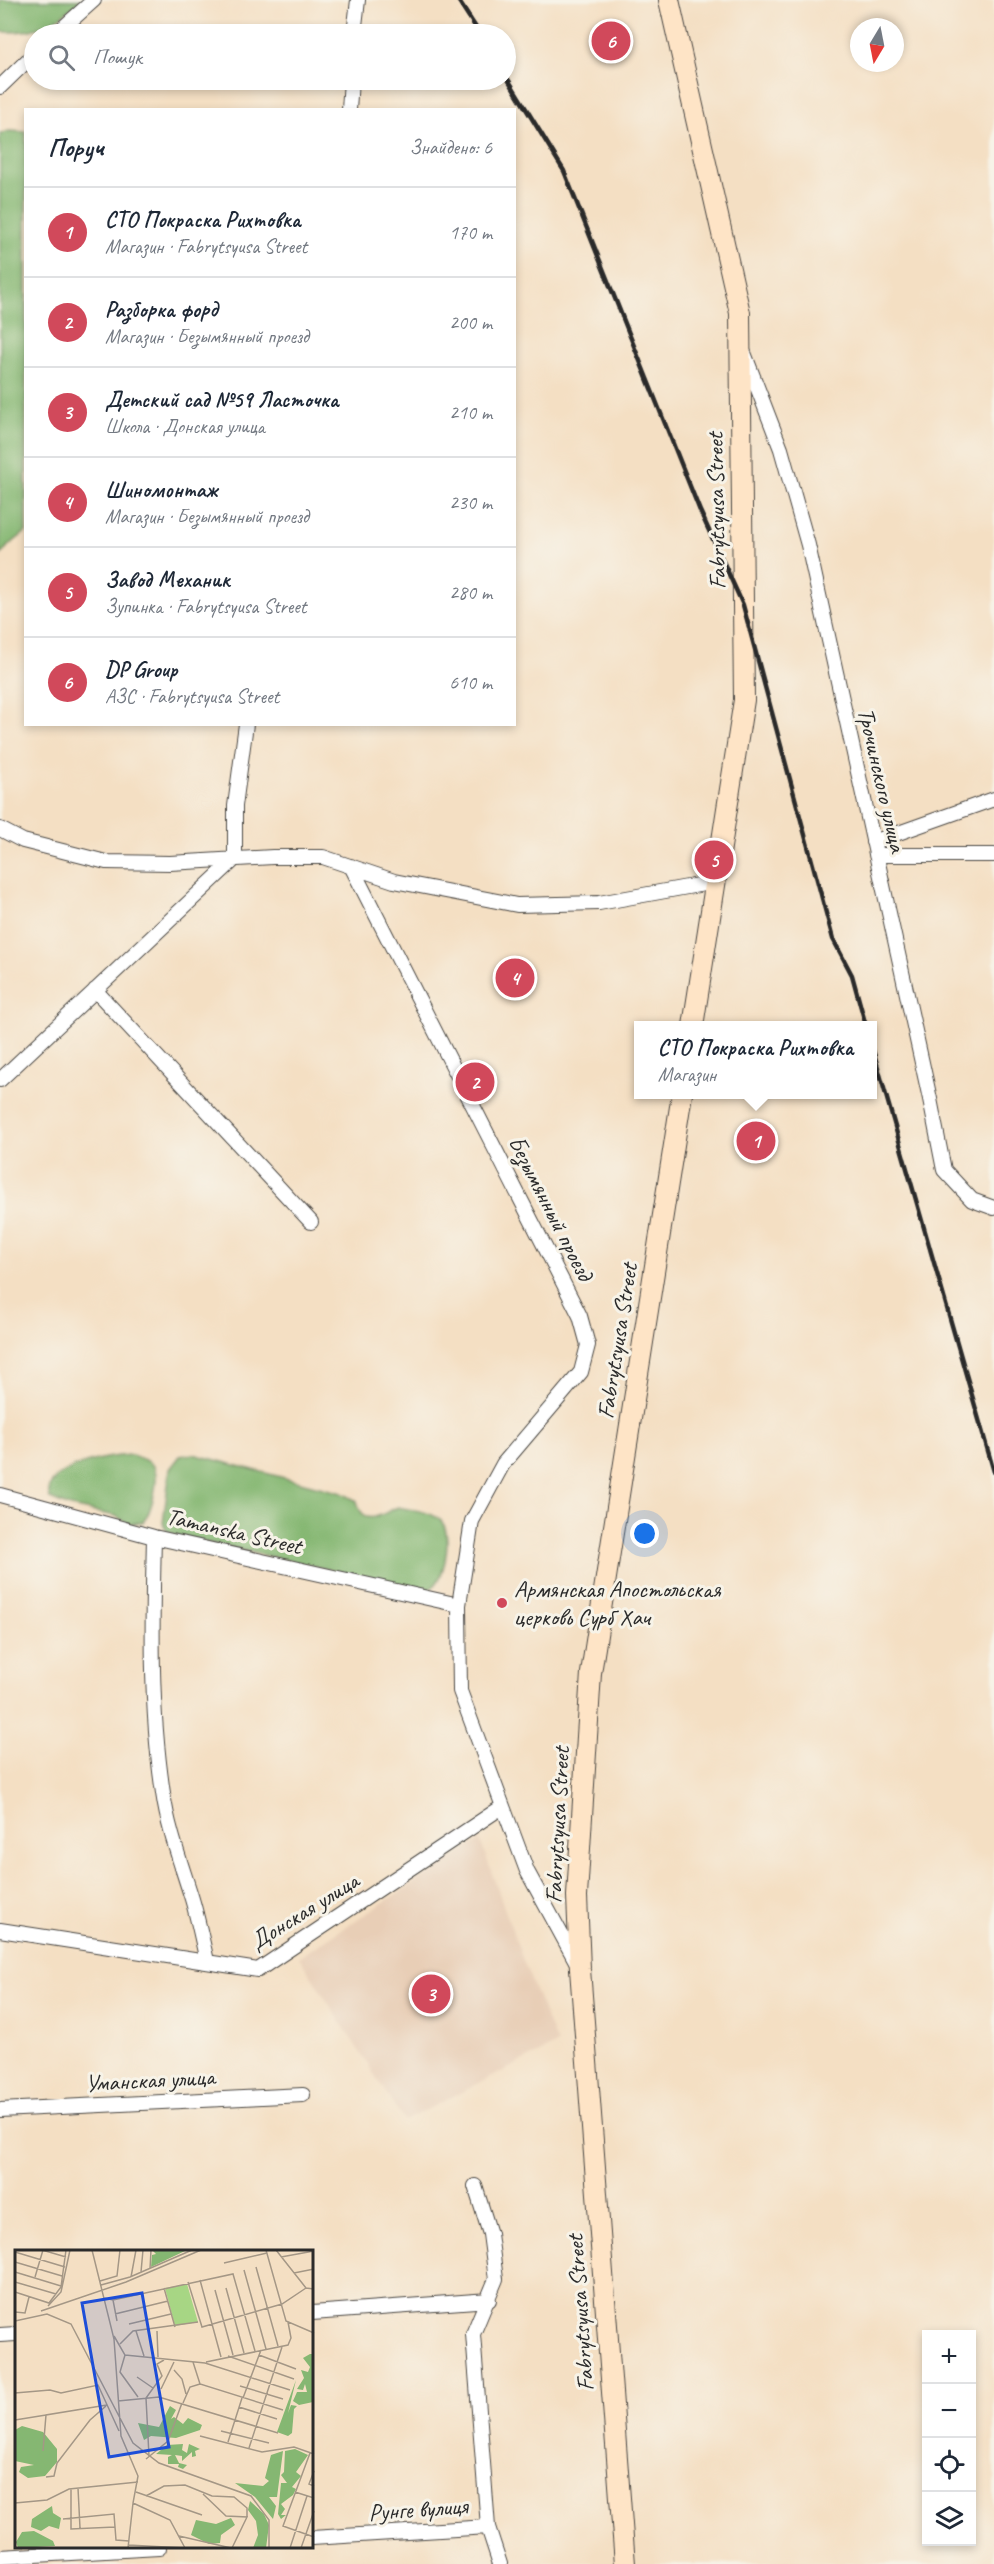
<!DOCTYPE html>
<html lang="uk">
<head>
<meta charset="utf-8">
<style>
  :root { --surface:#fff; --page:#f6f6f7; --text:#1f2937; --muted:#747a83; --line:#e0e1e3; --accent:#d1495b }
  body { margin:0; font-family:Caveat,sans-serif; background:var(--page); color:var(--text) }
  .controls { position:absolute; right:18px; bottom:18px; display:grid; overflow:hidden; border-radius:0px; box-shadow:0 3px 9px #0003 }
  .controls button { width:54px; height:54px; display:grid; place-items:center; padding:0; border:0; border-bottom:2px solid var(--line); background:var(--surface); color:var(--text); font:30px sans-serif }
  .compass { position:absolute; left:850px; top:18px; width:54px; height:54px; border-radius:50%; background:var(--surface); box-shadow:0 3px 9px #0003; rotate:190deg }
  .you { position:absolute; left:645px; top:1534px; width:21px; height:21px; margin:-15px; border:4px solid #fff; border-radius:50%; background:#1a73e8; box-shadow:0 0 0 9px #1a73e833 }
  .badge { display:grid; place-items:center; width:39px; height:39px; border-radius:50%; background:var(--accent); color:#fff; font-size:20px; font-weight:700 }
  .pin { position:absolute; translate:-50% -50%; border:3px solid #fff; box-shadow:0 2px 6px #0006 }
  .popup { position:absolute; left:634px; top:1021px; width:243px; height:78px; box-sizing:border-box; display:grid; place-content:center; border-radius:0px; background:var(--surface); filter:drop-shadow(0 2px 4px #0005); font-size:20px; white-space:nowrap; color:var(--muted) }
  .popup b { font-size:22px; color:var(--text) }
  .popup::after { content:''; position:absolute; left:50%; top:100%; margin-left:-12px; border:12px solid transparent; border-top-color:var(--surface) }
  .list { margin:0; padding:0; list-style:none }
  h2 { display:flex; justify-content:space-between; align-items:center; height:78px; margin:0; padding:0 24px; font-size:26px }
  h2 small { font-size:20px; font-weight:400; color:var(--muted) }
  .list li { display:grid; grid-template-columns:39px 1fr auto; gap:18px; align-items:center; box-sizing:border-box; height:90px; padding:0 24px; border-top:2px solid var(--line) }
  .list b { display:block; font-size:22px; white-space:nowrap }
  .list p { margin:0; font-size:20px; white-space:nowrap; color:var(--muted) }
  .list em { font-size:20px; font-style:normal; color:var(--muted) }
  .icon { flex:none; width:33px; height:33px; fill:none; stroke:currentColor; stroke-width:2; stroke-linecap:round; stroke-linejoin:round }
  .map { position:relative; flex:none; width:994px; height:2564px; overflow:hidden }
  .search { position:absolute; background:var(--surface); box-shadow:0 3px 9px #0003; left:24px; top:24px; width:492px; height:66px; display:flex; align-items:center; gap:15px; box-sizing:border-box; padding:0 21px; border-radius:33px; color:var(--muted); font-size:22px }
  .panel { position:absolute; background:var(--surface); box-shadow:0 3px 9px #0003; left:24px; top:108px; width:492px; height:618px; border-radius:0px }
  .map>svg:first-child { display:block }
  .built { fill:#e8ceb6 }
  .forest { fill:#85b772; stroke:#58714e; stroke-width:1.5 }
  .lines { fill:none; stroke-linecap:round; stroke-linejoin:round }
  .street-casing { stroke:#494642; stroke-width:16 }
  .secondary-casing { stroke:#494642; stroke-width:22 }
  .street { stroke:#fff; stroke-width:14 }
  .secondary { stroke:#fee4c6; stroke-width:20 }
  .rail { stroke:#2b2b2b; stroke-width:4.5 }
  .poi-dot { fill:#d1495b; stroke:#f7f3e8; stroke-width:2 }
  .labels { text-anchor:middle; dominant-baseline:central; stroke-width:6; stroke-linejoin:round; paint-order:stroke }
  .street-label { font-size:24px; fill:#2b2b2b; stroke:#f7f3e8 }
  .poi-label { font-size:24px; fill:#2b2b2b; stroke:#f7f3e8; text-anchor:start }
  .inset-road { fill:none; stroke:#a49786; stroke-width:1.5 }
  .view { fill:#1d4ed8; fill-opacity:0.15; stroke:#1d4ed8; stroke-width:3 }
  .inset-edge { fill:none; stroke:#2b2b2b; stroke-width:3 }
</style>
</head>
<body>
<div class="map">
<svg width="994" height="2564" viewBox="0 0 994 2564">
  <rect width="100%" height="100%" fill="#f7f3e8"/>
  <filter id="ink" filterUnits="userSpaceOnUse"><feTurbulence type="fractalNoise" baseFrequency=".0167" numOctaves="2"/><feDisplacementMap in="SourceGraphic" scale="12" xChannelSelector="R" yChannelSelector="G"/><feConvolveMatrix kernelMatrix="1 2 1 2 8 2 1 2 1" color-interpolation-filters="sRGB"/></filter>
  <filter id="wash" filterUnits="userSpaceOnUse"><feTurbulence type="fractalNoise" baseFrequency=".008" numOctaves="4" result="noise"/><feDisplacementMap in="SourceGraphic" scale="24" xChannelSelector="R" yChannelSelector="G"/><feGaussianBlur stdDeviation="1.35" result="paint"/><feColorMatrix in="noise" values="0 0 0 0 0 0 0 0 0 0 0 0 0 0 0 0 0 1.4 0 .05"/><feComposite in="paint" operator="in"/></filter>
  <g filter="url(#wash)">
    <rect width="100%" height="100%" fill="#f4dfc3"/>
    <path class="built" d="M 480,1840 L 524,1963 L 557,2044 L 404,2121 L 299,1957 Z"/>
    <path class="forest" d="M 0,0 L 81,0 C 52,25 40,33 0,32 Z
      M 9,131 L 26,132 L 26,532 L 8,546 L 0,556 L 0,134 Z
      M 193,1454 L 342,1493 L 357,1501 C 364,1531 384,1512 398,1507 C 411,1510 429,1511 439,1519 C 453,1529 446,1574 435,1585 C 431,1589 428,1590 423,1590 L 177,1536 L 167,1531 L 163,1523 L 170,1469 L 180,1456 Z
      M 132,1455 C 139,1458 149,1460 153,1466 C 161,1477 151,1513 143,1522 L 129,1524 L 116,1516 L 70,1507 L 50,1499 C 39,1468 111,1455 132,1455 Z"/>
  </g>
  <g filter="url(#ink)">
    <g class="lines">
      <defs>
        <path id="street" d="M 56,34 L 94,0
          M 354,34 L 358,0
          M 0,87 L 34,54
          M 349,110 L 351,80
          M 744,353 L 781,449 L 808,545 L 930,1099 L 944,1170 L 972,1200 L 994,1208
          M 0,829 L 23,841 L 106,862 L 170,863 L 273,857 L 323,857 L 394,881 L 517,905 L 599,903 L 715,882
          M 873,842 L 994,799
          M 876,855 L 994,855
          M 351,866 L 580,1316 L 588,1345 L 581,1372 L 503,1464 L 472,1521 L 459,1605 L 460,1691 L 527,1871 L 578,1965
          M 95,990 L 311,1222
          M 0,1080 L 235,859 L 235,806 L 246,724
          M 0,1495 L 154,1537 L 459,1605
          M 154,1537 C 152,1622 150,1708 163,1793 C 168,1829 181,1863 192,1899 C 198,1919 202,1940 207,1961
          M 0,1930 L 258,1970 L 502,1807
          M 0,2110 L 303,2095
          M 475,2186 L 490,2234 L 496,2279 L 473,2334 L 488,2527
          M 312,2313 L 489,2300
          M 0,2335 L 16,2334
          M 312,2538 L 488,2527 L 500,2564
          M 0,2557 L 159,2548"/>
        <path id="secondary" d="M 669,0 L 740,313 L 744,700 L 693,1026
          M 625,2564 L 580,1969 L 577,1896 L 591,1673 L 682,1094"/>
      </defs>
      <use href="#street" class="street-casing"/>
      <use href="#secondary" class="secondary-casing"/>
      <use href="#street" class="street"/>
      <use href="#secondary" class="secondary"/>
      <path class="rail" d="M 458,0 L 480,34
        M 506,76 L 564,171 L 700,511 L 743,605 L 833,939 L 852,975 L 866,1026
        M 873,1050 L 994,1472"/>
    </g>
  </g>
  <circle class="poi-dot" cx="502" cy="1603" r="6"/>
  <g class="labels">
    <g class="street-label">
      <text transform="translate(716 511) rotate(-91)">Fabrytsyusa Street</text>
      <text transform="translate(882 780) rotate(77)">Трочинского улица</text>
      <text transform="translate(551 1208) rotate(63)">Безымянный проезд</text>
      <text transform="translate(617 1341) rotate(-81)">Fabrytsyusa Street</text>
      <text transform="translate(234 1531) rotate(13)">Tamanska Street</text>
      <text transform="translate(557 1825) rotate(-87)">Fabrytsyusa Street</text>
      <text transform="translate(304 1911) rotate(-32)">Донская улица</text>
      <text transform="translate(150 2080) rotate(-3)">Уманская улица</text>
      <text transform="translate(580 2313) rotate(-94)">Fabrytsyusa Street</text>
      <text transform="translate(418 2509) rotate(-4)">Рунге вулиця</text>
    </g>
    <g class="poi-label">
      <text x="514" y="1589">Армянская Апостольская<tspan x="514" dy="28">церковь Сурб Хач</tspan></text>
    </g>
  </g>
  <g transform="translate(15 2250)">
    <rect width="298" height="298" fill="#f4dfc3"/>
    <path d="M 172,34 L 183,72 L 160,76 L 150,38 Z" fill="#a7d684"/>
    <path d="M 137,0 L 172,0 L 136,17 L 137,5 L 141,4 ZM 295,104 L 298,104 L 298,152 L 284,155 L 278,151 L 282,142 L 292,142 L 290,134 L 288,140 L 282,139 L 289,128 L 286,120 L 293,122 L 295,117 L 288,108 ZM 281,130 L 273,163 L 276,155 L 282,156 L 279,159 L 277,183 L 273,186 L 262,182 ZM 155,156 L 161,160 L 156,169 L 159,167 L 168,174 L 173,168 L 187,175 L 185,180 L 161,188 L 136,186 L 129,190 L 123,173 L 144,177 ZM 7,176 L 28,182 L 42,199 L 42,212 L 30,226 L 13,228 L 4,222 L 6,217 L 19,215 L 0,211 L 0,180 ZM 168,194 L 167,200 L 172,203 L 174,194 L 185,199 L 180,201 L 181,206 L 177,207 L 177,202 L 167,211 L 167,206 L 160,205 L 164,213 L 172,215 L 168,219 L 163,217 L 164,214 L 153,214 L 153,207 L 157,205 L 141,204 L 152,195 ZM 280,199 L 293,205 L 281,222 L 286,226 L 277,237 L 281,239 L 278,245 L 266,254 L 270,259 L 266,265 L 271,265 L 266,269 L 263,264 L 266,233 L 272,233 L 266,225 L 269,222 L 270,201 ZM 268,201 L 262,247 L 254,247 L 261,256 L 258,269 L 240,247 L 220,233 L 248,236 L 254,231 L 250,228 L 256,205 ZM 235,251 L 249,264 L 254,275 L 251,298 L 238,298 L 243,285 L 241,271 L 233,260 ZM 37,256 L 38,263 L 46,268 L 44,279 L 34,276 L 26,281 L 16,277 L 17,269 ZM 216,268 L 220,275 L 206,285 L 205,293 L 194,294 L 176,285 L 181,270 L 201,274 ZM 19,281 L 38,291 L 40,296 L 3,298 L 1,292 L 7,282 Z" fill="#85b772"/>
    <path class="inset-road" d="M 27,0 L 51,7M 77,0 L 99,89 L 106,186 L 123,226 L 118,253 L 155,270 L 170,298M 251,0 L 271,71 L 299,83M 261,0 L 291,38 L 299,39M 0,2 L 50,17M 266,7 L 299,1M 0,12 L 47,26M 209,13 L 252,3M 241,17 L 263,96M 135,19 L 136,0M 229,20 L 251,99M 0,22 L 46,36M 126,22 L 128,0M 279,23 L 299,19M 20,27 L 28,0M 116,27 L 121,0M 185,30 L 206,107M 85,31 L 102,26 L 105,0M 0,32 L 41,44M 173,32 L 187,77 L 267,54 L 291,38M 86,35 L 115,27 L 177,0M 149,38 L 160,77M 211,38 L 229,103M 200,40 L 218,105M 0,42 L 34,53 L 46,37 L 51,0M 89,48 L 98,50 L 218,24 L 240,101M 98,50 L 102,71M 33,56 L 46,42 L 55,0M 26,61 L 111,32 L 186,0M 0,62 L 10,63 L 14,47M 100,64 L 153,51M 0,71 L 32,64 L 56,74 L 118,193 L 144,213 L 236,246 L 254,270 L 254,298M 114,74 L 156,64M 121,81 L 129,106M 142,81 L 143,107M 99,86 L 110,105 L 105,122 L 123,147M 105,94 L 118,81 L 183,72M 110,105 L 190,113 L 275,140M 244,105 L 281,119M 213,106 L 279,129M 178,112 L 185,134 L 268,160M 191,112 L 273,95 L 276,88 L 273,72M 159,120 L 167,129 L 171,144M 122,127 L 138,138M 225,136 L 268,149M 146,139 L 159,112M 0,143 L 35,140 L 46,143 L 83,135 L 104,181M 228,148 L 246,100M 103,151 L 144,147 L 263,183M 168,153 L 175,137 L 185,134M 224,157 L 262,169M 0,170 L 31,165M 206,181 L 254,193M 185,186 L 247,202 L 279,197 L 299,204M 213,192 L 227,148M 234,198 L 267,97M 28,201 L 31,165 L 92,155M 295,203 L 268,276 L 299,287M 134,206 L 131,148 L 147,126 L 142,114 L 149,110M 131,209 L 153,191 L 167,153M 299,221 L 294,234 L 299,236M 31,227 L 39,226 L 42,213 L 75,170 L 91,156M 63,238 L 65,278M 56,239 L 56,279 L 100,277M 121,242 L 187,265M 280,242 L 299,248M 188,244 L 211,266 L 232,267 L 217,298M 131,246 L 149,236 L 170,235 L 197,246 L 219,247 L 232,258 L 232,267M 0,253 L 32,250 L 54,239 L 123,232M 48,269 L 99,264 L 101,290 L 114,291M 164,286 L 216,298M 113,295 L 170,298M 113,298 L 118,253M 275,298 L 292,246M 286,298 L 299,261"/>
    <path class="view" d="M 127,43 L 154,197 L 94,207 L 67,53 Z"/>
    <rect width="298" height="298" class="inset-edge"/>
  </g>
</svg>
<div class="controls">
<button>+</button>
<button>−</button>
<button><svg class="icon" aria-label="locate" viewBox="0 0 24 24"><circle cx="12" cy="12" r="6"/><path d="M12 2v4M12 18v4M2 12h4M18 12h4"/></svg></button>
<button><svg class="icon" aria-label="layers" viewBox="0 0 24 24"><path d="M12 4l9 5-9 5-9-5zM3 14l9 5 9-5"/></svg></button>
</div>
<svg class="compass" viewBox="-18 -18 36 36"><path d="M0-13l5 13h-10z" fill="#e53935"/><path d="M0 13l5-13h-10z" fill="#747a83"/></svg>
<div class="you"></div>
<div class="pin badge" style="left:756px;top:1141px">1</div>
<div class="popup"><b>СТО Покраска Рихтовка</b>Магазин</div>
<div class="pin badge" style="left:475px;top:1082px">2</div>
<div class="pin badge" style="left:431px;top:1994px">3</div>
<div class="pin badge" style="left:515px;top:978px">4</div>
<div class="pin badge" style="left:714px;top:860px">5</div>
<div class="pin badge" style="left:611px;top:41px">6</div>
<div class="search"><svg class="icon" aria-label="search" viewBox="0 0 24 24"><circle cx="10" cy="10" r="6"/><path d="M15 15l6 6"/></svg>Пошук</div>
<section class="panel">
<h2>Поруч<small>Знайдено: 6</small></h2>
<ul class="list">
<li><span class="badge">1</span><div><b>СТО Покраска Рихтовка</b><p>Магазин · Fabrytsyusa Street</p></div><em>170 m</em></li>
<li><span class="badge">2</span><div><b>Разборка форд</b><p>Магазин · Безымянный проезд</p></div><em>200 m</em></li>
<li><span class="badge">3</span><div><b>Детский сад №59 Ласточка</b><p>Школа · Донская улица</p></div><em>210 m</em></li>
<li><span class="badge">4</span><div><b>Шиномонтаж</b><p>Магазин · Безымянный проезд</p></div><em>230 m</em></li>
<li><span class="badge">5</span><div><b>Завод Механик</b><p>Зупинка · Fabrytsyusa Street</p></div><em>280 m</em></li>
<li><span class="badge">6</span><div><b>DP Group</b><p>АЗС · Fabrytsyusa Street</p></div><em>610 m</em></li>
</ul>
</section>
</div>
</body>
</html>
